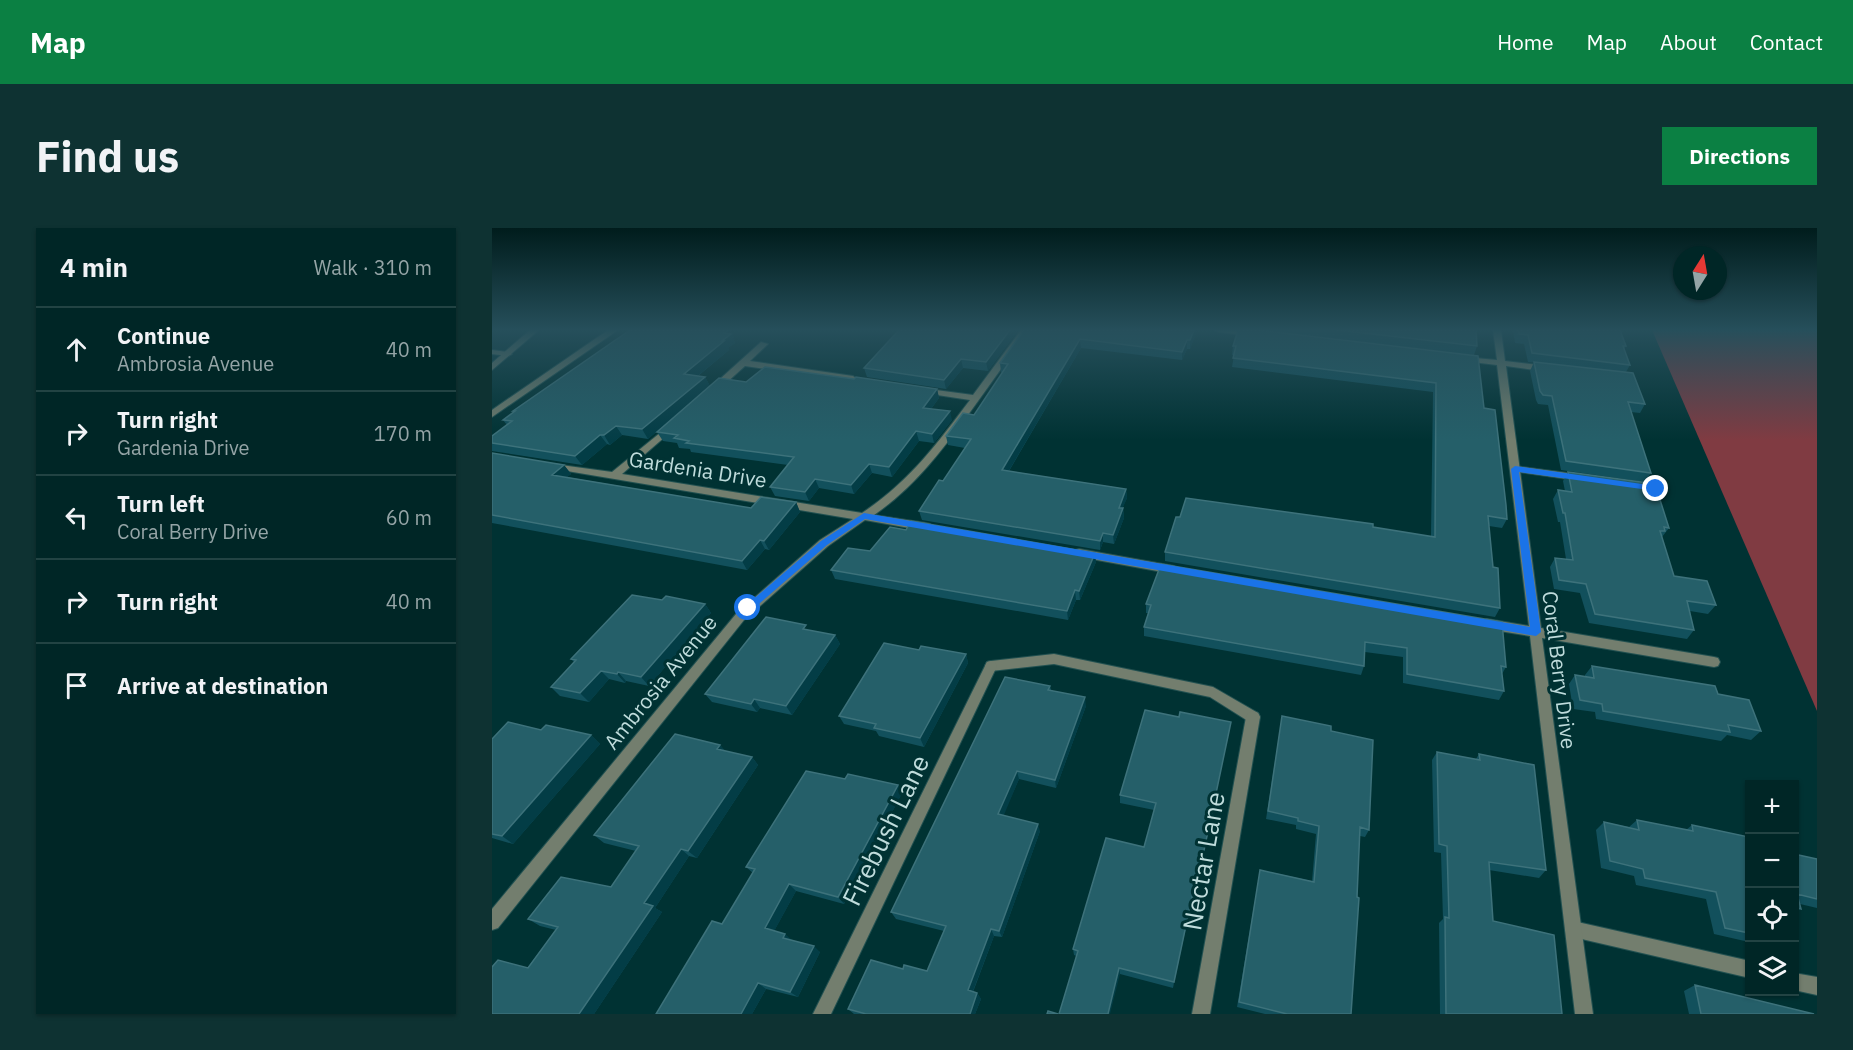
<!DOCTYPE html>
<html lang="en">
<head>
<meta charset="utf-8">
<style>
  :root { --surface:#002626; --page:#0e3232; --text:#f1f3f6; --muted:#95a5a7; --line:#224343; --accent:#0b8043 }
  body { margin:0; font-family:"IBM Plex Sans",sans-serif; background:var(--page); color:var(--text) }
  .controls { position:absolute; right:18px; bottom:18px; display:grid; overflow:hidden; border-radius:0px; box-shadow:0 2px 4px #0004 }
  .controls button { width:54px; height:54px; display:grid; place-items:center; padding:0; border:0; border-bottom:2px solid var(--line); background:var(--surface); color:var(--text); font:30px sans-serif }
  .compass { position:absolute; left:1181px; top:18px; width:54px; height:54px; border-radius:50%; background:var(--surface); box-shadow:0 2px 4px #0004; rotate:11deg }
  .stop { position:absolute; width:18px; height:18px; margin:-14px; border:4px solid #1a73e8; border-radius:50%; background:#fff }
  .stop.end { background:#1a73e8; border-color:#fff; box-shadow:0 2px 6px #0008 }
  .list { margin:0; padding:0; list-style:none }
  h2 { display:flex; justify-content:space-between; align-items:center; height:78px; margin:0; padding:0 24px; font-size:26px }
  h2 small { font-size:20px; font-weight:400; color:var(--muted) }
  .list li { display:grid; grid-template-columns:39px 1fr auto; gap:18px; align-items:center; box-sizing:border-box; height:84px; padding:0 24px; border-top:2px solid var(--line) }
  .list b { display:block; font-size:22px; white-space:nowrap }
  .list p { margin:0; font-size:20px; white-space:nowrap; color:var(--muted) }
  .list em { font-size:20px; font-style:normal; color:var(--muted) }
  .icon { flex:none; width:33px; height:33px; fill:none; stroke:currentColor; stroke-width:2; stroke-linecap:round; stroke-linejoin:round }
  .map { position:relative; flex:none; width:1325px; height:786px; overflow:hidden; border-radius:0px }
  header { display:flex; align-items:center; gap:36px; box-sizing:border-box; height:84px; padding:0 30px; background:var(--accent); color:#fff }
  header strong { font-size:28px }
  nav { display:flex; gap:33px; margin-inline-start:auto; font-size:21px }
  .intro { display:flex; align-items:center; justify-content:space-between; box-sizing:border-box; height:144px; padding:0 36px }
  h1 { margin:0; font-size:42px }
  .button { padding:15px 27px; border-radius:0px; background:var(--accent); color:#fff; font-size:21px; font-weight:700 }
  main { display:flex; gap:36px; padding:0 36px }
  aside { flex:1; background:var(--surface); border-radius:0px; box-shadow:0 2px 4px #0004 }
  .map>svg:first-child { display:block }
  .green { fill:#803b42 }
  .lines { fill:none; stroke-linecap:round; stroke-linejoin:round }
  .service-casing { stroke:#225151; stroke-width:2 }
  .minor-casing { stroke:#225151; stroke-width:2 }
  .service { fill:#737e6e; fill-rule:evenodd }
  .minor { fill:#737e6e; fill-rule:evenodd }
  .wall { fill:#12505c }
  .shaded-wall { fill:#033d46 }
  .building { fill:#255f69; stroke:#3d727b; stroke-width:1.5 }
  .route { fill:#1a73e8 }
  .labels { text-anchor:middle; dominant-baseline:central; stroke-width:6; stroke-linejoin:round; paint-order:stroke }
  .street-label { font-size:21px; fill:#bfdcdc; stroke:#003233 }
  .near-street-label { font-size:26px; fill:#bfdcdc; stroke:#003233 }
</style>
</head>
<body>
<header>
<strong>Map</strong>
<nav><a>Home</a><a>Map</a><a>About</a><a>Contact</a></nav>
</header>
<div class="intro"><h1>Find us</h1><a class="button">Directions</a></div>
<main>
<aside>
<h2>4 min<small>Walk · 310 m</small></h2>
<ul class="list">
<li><svg class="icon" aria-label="ahead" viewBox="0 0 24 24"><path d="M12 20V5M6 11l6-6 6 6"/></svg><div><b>Continue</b><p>Ambrosia Avenue</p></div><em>40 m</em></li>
<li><svg class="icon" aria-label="right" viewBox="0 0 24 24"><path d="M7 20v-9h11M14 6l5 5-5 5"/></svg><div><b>Turn right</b><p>Gardenia Drive</p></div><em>170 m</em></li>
<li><svg class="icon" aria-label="left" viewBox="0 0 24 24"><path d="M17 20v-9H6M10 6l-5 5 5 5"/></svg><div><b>Turn left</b><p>Coral Berry Drive</p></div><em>60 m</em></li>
<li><svg class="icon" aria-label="right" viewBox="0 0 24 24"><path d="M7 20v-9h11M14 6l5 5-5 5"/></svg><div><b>Turn right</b></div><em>40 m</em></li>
<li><svg class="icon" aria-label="arrive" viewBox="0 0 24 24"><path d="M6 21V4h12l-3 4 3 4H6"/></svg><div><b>Arrive at destination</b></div></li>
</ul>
</aside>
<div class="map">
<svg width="1325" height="786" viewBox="0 0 1325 786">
  <rect width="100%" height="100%" fill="#003233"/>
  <path class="green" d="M 1160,102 L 1325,102 L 1325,483 Z"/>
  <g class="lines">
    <defs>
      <path id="service" d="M 116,102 L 126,102 L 0,189 L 0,182 Z
        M 0,122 L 16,124 L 20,126 L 16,128 L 0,126 Z
        M 1023,238 L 1090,247 L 1095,250 L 1090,253 L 1020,243 L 1018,241 Z
        M 562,426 L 721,459 L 766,485 L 768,489 L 766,493 L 761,495 L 756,493 L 718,469 L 562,436 L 499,443 L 495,442 L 493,438 L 495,434 L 499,433 Z
        M 1081,693 L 1258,733 L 1258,750 L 1081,709 L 1075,707 L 1073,701 L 1075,695 Z
        M 1302,745 L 1325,749 L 1325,767 L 1302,762 Z"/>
      <path id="minor" d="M 38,102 L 47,102 L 0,142 L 0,135 Z
        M 529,102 L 537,102 C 518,128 499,155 481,180 C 452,220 423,259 382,287 L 434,295 L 438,296 L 439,299 L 438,302 L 434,303 L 373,292 L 336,318 L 252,392 L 6,700 L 0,702 L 0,681 L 244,386 L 328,312 L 361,291 L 57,240 L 52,237 L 54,235 L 120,244 L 179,196 L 182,197 L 182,201 L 130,246 L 370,285 C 417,254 444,217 478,172 L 432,165 L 429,164 L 429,160 L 481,167 Z
        M 722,102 L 748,102 L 765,106 L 761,108 L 726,104 Z
        M 1001,102 L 1009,102 L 1013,133 L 1056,138 L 1060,141 L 1056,144 L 1014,138 L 1049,400 L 1222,429 L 1226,430 L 1228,434 L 1226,438 L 1222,439 L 1050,410 L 1101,786 L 1083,786 L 1038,408 L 995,401 L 991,399 L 989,396 L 991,393 L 995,391 L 1037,398 L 1005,137 L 972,133 L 968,131 L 972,129 L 1005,132 Z
        M 269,114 L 276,116 L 258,133 L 361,148 L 365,151 L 361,154 L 253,138 L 224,164 L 218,164 L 218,160 Z
        M 587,321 L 682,338 L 688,342 L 682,346 L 583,328 L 581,325 L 583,322 Z
        M 499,433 L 503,434 L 505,438 L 339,786 L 321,786 L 493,438 L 495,434 Z
        M 761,483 L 766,485 L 768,489 L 718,786 L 700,786 L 754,489 L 756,485 Z"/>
    </defs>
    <use href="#service" class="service-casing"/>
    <use href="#minor" class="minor-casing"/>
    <use href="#service" class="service"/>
    <use href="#minor" class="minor"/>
  </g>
  <path class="wall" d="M 138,102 L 238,102 L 242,109 L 241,110 L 243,115 L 236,120 L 237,122 L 206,148 L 213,149 L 218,158 L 156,211 L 130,207 L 118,217 L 115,216 L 90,237 L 0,223 L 0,208 L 15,197 L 11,192 L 22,184 L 21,183 Z
    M 526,102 L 496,143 L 471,140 L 454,161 L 375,149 L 372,140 Z
    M 532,102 L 705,102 L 698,121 L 695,121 L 690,132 L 589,120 L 517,243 L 634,261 L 635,270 L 630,280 L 631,280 L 632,290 L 622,316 L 611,314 L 608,322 L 430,292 L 427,283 L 451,253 L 473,220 L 456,217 L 454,208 L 482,187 L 510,145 L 509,144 L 508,135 Z
    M 769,102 L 984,102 L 985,118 L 982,127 Z
    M 1021,102 L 1128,102 L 1134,118 L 1132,122 L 1138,137 L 1134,144 L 1153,176 L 1148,185 L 1139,184 L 1159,245 L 1153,254 L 1069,242 L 1056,177 L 1046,176 L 1044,172 L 1038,143 L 1042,134 L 1057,136 L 1036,134 L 1032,116 L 1023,115 Z
    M 741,118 L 986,128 L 992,180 L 1015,291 L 1010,300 L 997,298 L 1001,339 L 1008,380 L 1003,389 L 673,333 L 673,324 L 939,308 L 941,164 L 740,139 L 742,127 L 740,127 Z
    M 362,151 L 445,161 L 447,170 L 439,181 L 460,192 L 442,215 L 427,213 L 400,249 L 380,245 L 362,266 L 327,260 L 317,273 L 283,268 L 278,259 L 296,237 L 199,224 L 198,221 L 187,220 L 185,215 L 171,213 L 165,204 L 254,154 Z
    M 0,225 L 72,237 L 79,246 L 75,249 L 259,280 L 304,274 L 308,284 L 277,322 L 273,321 L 255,342 L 0,295 Z
    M 1076,244 L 1177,300 L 1170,309 L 1182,348 L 1224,377 L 1216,386 L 1198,383 L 1202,402 L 1195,411 L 1097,395 L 1088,365 L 1062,361 L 1058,339 L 1063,330 L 1074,331 L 1068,294 L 1066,294 L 1061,271 L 1066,262 L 1073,263 L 1071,253 Z
    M 414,302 L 603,325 L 604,334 L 588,372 L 584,372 L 576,392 L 343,351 L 339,342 L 378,323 Z
    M 669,336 L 1014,439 L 1010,446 L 1012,463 L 1007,472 L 911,455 L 911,429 L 873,424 L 872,438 L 869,447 L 652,408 L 652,399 L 656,385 L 654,385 L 654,376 Z
    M 170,372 L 213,376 L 219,385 L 157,458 L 134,453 L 133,455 L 117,451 L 97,474 L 68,468 L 59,459 L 82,434 L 79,431 Z
    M 317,402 L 343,407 L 348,416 L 300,487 L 268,480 L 265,484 L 220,474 L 213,466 Z
    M 427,422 L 474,426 L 476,435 L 432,519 L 387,508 L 384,503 L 352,496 L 347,488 Z
    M 1100,438 L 1226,466 L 1269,503 L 1259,512 L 1235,507 L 1229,513 L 1104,491 L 1103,484 L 1081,481 L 1077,456 L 1083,447 L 1093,449 L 1093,447 Z
    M 558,458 L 559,462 L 594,478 L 564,560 L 527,551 L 511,587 L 548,603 L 510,709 L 502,708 L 481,764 L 485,765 L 489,771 L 483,786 L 362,786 L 356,781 L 411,741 L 435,743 L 452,703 L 404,691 L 399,684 Z
    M 790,488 L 839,503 L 877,602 L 873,609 L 868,608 L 859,786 L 773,786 L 745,779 L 768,642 L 820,653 L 824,606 L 804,601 L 804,597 L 774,591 Z
    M 687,489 L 739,494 L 701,677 L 699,676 L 681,760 L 628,746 L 582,727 L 581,721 L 652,619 L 662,582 L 628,575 L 628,567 Z
    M 49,502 L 99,507 L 108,516 L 21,616 L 0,610 L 0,511 Z
    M 228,517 L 233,523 L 260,529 L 266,537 L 205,630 L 197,628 L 163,680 L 170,684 L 102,786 L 0,786 L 64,702 L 48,698 L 36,691 L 119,659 L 144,623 L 112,615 L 102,607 Z
    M 945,524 L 984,531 L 987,526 L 1054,642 L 1047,650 L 997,642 L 1001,693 L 1070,786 L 948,786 L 947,695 L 951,691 L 949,625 L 942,624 L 940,532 Z
    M 353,551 L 406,557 L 410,565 L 352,676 L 304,663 L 282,703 L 300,712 L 328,724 L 306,769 L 274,761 L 260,786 L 164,786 L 230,696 L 261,645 L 254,639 Z
    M 1145,592 L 1194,602 L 1200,597 L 1257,609 L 1257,714 L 1222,706 L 1214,671 L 1144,657 L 1142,648 L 1109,640 L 1104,602 L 1112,594 L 1137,599 Z
    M 1302,626 L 1325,631 L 1325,680 L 1308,676 L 1309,681 L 1302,684 Z
    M 1203,757 L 1322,786 L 1197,786 L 1192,763 Z"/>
  <path class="shaded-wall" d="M 236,102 L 238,102 L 242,109 L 241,110 L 243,115 L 236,120 L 237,122 L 197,155 L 192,146 L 230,113 L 232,105 Z
    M 518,102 L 526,102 L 496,143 L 494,134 Z
    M 702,102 L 705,102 L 698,121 L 698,112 Z
    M 588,111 L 589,120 L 512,251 L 510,242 Z
    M 695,112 L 695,121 L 690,132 L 690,124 Z
    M 469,131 L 471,140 L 454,161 L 452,152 Z
    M 213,149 L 218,158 L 156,211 L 150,201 Z
    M 445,161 L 447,170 L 433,189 L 431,180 Z
    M 458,183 L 460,192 L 442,215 L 440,206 Z
    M 124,198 L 130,207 L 118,217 L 112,207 Z
    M 424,203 L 427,213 L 400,249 L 397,239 Z
    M 108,207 L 115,216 L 90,237 L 83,228 Z
    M 377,236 L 380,245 L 362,266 L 359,257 Z
    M 72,237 L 79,246 L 67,256 L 60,247 Z
    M 323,251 L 327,260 L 317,273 L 313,264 Z
    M 634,261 L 635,270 L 627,289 L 627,280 Z
    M 304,274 L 308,284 L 277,322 L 272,313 Z
    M 631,280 L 632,290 L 622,316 L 621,307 Z
    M 611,305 L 611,314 L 608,322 L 608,313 Z
    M 268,312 L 273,321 L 255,342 L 250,333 Z
    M 603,325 L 604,334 L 588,372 L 587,363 Z
    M 583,362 L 584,372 L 576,392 L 575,383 Z
    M 213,376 L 219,385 L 157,458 L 149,449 Z
    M 343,407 L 348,416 L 300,487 L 294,478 Z
    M 474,426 L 476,435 L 432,519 L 428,510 Z
    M 109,443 L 117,451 L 97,474 L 88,465 Z
    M 126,444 L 134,453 L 133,455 L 125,446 Z
    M 593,469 L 594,478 L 564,560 L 563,552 Z
    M 262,471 L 268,480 L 265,484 L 259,476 Z
    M 739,494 L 737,503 L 701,677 L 702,670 Z
    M 99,507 L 108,516 L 21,616 L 10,608 Z
    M 228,517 L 235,525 L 225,521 Z
    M 260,529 L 266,537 L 205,630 L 196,623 Z
    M 525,543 L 527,551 L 509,594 L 506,586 Z
    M 406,557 L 410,565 L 352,676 L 346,669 Z
    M 546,596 L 548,603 L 510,709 L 507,703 Z
    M 189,621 L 197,628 L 163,680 L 170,684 L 102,786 L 87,786 L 152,675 Z
    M 297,656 L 304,663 L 280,707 L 273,700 Z
    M 700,669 L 699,676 L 681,760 L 682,754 Z
    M 499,701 L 502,708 L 479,768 L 476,762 Z
    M 293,706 L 300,712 L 291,710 Z
    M 322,718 L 328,724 L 306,769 L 298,764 Z
    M 627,740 L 628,746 L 618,786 L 616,786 Z
    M 266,755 L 274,761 L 260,786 L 249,786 Z
    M 485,765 L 489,771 L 483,786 L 478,786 Z"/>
  <path class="building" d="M 138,102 L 236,102 L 232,105 L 239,106 L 230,113 L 232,113 L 192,146 L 213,149 L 150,201 L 124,198 L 112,207 L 108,207 L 83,228 L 0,215 L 0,208 L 20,193 L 11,192 L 23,183 L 21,183 Z
    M 407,102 L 518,102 L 494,134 L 469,131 L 452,152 L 372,140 Z
    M 532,102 L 702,102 L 698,112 L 695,112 L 690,124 L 588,111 L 510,242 L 634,261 L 627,280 L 631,280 L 621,307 L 611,305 L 608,313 L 427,283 L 447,252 L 451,253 L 479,211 L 454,208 L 471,185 L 482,187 L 516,136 L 508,135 Z
    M 746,102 L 766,102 L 986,128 L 992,180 L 1003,182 L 1014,277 L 1015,291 L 996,288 L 1001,339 L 1006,340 L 1008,380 L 673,324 L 684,289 L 688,289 L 694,270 L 881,296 L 881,299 L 943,309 L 944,155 L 741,130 L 744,118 L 741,118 Z
    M 845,102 L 984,102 L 985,118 Z
    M 1026,102 L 1128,102 L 1134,118 L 1131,118 L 1138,137 L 1040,125 L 1036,107 L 1027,106 Z
    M 1042,134 L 1141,145 L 1153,176 L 1136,174 L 1159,245 L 1074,233 L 1060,168 L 1051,167 L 1048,163 Z
    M 273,139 L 362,151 L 364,149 L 445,161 L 431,180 L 458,183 L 440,206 L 424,203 L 397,239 L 377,236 L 359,257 L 323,251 L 313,264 L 278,259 L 302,229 L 194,215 L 197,213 L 182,210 L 186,207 L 165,204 L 227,150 L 254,154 Z
    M 0,225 L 72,237 L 60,247 L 259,280 L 269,269 L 304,274 L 272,313 L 268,312 L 250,333 L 0,287 Z
    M 1076,244 L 1163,256 L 1177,300 L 1172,299 L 1173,303 L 1168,303 L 1182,348 L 1215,353 L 1224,377 L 1195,373 L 1202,402 L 1103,386 L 1094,356 L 1067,352 L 1063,330 L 1081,332 L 1073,285 L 1071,285 L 1066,262 L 1080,264 Z
    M 419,293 L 603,325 L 587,363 L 583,362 L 575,383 L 339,342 L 356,320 L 378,323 L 398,299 L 414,302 Z
    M 669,336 L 1010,394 L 1014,439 L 1009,438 L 1012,463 L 915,446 L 915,420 L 873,414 L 872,438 L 652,399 L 659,377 L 654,376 Z
    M 140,367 L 170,372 L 174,368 L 213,376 L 149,449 L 126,444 L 125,446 L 109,443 L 88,465 L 59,459 L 84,432 L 79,431 Z
    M 274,389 L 314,397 L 311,401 L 343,407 L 294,478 L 262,471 L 259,476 L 213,466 Z
    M 392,415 L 427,422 L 429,418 L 474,426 L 428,510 L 382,500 L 384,496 L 347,488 Z
    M 1100,438 L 1223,458 L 1226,466 L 1257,472 L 1269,503 L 1236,497 L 1238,504 L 1111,483 L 1110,476 L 1088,472 L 1083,447 L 1102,450 Z
    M 513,449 L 558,458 L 556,462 L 593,469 L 563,552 L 525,543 L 506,586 L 546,596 L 507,703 L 499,701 L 476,762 L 485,765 L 478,786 L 374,786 L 356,781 L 379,732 L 411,741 L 412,737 L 435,743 L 454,698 L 399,684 Z
    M 653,482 L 687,489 L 688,484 L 739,494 L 702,670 L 700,669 L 682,754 L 627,740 L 616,786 L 567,786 L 586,723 L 581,721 L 614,610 L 652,619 L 664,575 L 628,567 Z
    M 790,488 L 839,498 L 839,503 L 881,512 L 877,602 L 868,599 L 865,669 L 867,670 L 859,786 L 795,786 L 747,774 L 768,642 L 822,654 L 827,598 L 806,593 L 806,590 L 776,583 Z
    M 16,494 L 49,502 L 54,497 L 99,507 L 10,608 L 0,606 L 0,511 Z
    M 183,506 L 228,517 L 225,521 L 260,529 L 196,623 L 189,621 L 152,675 L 161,678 L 87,786 L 0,786 L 0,739 L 6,732 L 36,740 L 66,699 L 36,691 L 69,649 L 119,659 L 147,618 L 102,607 Z
    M 945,524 L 988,532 L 987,526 L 1042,537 L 1054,642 L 997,634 L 1001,693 L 1062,707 L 1070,786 L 954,786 L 953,689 L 957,690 L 955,618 L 947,616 Z
    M 314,543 L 353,551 L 356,546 L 406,557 L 346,669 L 297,656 L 273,700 L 293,706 L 291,710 L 322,718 L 298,764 L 266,755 L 249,786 L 164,786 L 220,693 L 230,696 L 263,641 L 254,639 Z
    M 1145,592 L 1201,603 L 1200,597 L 1257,609 L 1257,705 L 1233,700 L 1224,664 L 1153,650 L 1151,641 L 1118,633 L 1112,594 L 1147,602 Z
    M 1302,626 L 1325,631 L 1325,671 L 1305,666 L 1309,681 L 1302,679 Z
    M 1203,757 L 1322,786 L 1209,786 Z
    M 556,783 L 566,786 L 555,786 Z"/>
  <linearGradient id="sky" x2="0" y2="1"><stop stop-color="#001c1c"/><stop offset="0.48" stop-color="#264f5b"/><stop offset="1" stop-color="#264f5b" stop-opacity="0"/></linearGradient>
  <rect width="1325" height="212" fill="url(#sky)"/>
  <path class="route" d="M 1023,238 L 1164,258 L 1168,261 L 1164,263 L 1027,244 L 1049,404 L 1044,408 L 373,291 L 335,317 L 260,382 L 256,383 L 251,380 L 329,313 L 372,285 L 1038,399 L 1019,241 Z"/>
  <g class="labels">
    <g class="street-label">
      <text transform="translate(206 241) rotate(9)">Gardenia Drive</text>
      <text transform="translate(1068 442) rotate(83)">Coral Berry Drive</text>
      <text transform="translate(168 454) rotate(-51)">Ambrosia Avenue</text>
    </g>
    <g class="near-street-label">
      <text transform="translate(393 602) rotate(-64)">Firebush Lane</text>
      <text transform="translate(711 633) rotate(-80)">Nectar Lane</text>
    </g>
  </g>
</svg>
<div class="controls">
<button>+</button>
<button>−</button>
<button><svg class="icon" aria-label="locate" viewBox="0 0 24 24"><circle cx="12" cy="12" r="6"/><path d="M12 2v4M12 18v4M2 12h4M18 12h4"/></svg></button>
<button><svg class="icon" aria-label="layers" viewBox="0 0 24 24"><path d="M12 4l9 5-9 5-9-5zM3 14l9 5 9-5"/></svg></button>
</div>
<svg class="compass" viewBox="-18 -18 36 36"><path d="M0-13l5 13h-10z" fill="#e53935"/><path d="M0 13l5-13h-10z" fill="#95a5a7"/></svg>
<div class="stop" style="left:256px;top:380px"></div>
<div class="stop end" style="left:1164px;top:261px"></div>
</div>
</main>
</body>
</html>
